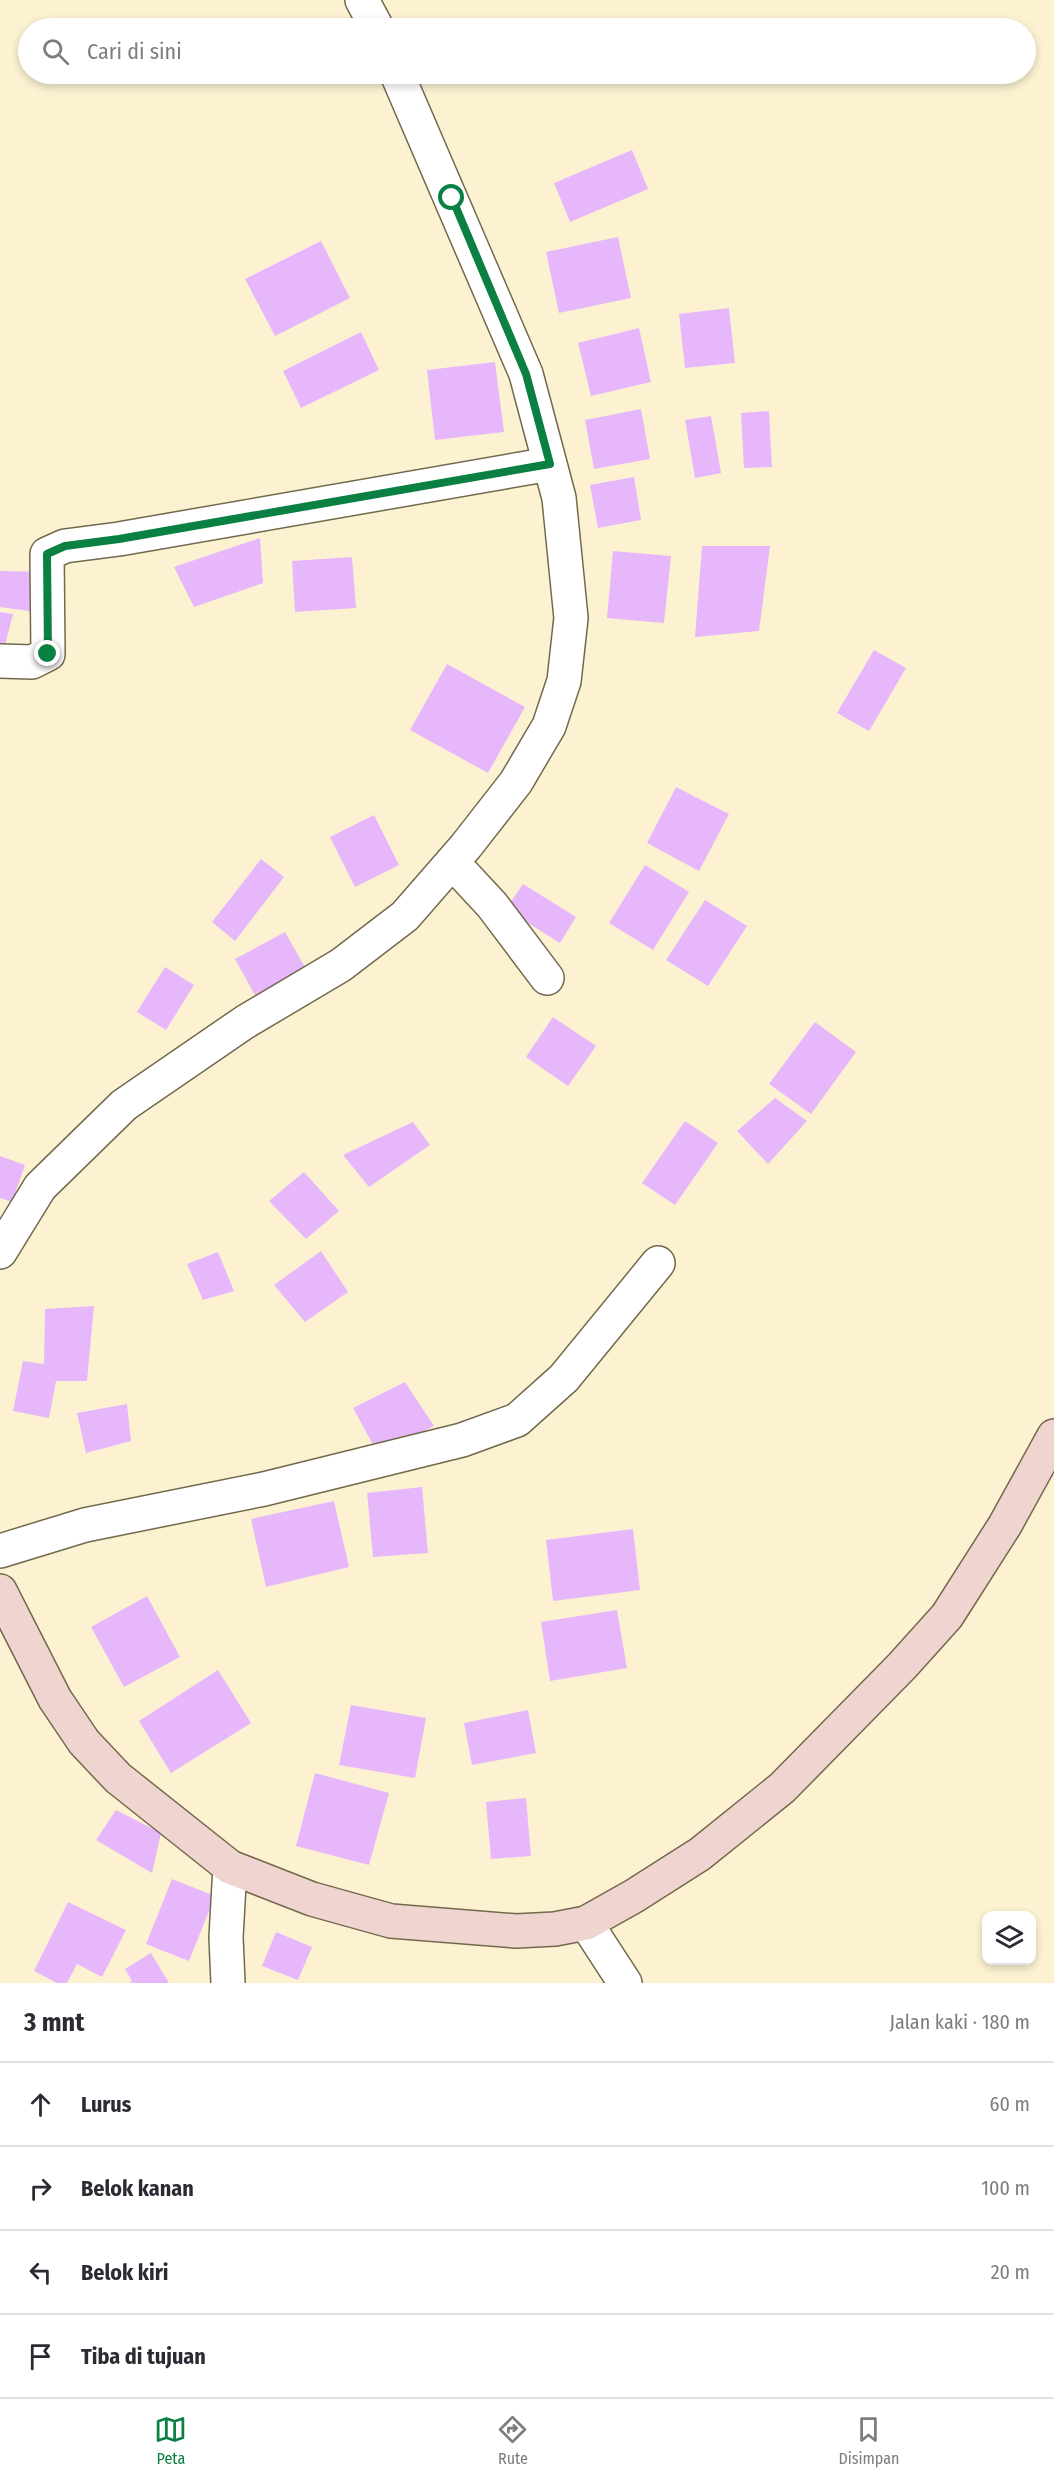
<!DOCTYPE html>
<html lang="id">
<head>
<meta charset="utf-8">
<style>
  :root { --surface:#fff; --page:#f2f2f3; --text:#2b2b33; --muted:#7c7c81; --line:#e1e1e2; --accent:#0b8043 }
  body { margin:0; font-family:"Fira Sans Condensed",sans-serif; background:var(--page); color:var(--text) }
  .controls { position:absolute; right:18px; bottom:18px; display:grid; overflow:hidden; border-radius:12px; box-shadow:0 3px 9px #0003 }
  .controls button { width:54px; height:54px; display:grid; place-items:center; padding:0; border:0; border-bottom:2px solid var(--line); background:var(--surface); color:var(--text); font:30px sans-serif }
  .stop { position:absolute; width:18px; height:18px; margin:-14px; border:4px solid #0b8043; border-radius:50%; background:#fff }
  .stop.end { background:#0b8043; border-color:#fff; box-shadow:0 2px 6px #0008 }
  .list { margin:0; padding:0; list-style:none }
  h2 { display:flex; justify-content:space-between; align-items:center; height:78px; margin:0; padding:0 24px; font-size:26px }
  h2 small { font-size:20px; font-weight:400; color:var(--muted) }
  .list li { display:grid; grid-template-columns:39px 1fr auto; gap:18px; align-items:center; box-sizing:border-box; height:84px; padding:0 24px; border-top:2px solid var(--line) }
  .list b { display:block; font-size:22px; white-space:nowrap }
  .list em { font-size:20px; font-style:normal; color:var(--muted) }
  .icon { flex:none; width:33px; height:33px; fill:none; stroke:currentColor; stroke-width:2; stroke-linecap:round; stroke-linejoin:round }
  .map { position:relative; flex:none; width:1054px; height:1983px; overflow:hidden }
  .search { position:absolute; background:var(--surface); box-shadow:0 3px 9px #0003; left:18px; right:18px; top:18px; height:66px; display:flex; align-items:center; gap:15px; box-sizing:border-box; padding:0 21px; border-radius:33px; color:var(--muted); font-size:22px }
  .sheet { height:414px; background:var(--surface) }
  nav { display:flex; justify-content:space-around; align-items:center; box-sizing:border-box; height:84px; border-top:2px solid var(--line); background:var(--surface); font-size:16px; color:var(--muted) }
  nav a { display:grid; justify-items:center; gap:3px }
  nav .on { color:var(--accent) }
  .map>svg:first-child { display:block }
  .building { fill:#e7b7fb }
  .lines { fill:none; stroke-linecap:round; stroke-linejoin:round }
  .street-casing { stroke:#72694d; stroke-width:36 }
  .secondary-casing { stroke:#72694d; stroke-width:36 }
  .street { stroke:#fff; stroke-width:33 }
  .secondary { stroke:#f0d4cf; stroke-width:33 }
  .route { stroke:#0b8043; stroke-width:8 }
</style>
</head>
<body>
<div class="map">
<svg width="1054" height="1983" viewBox="0 0 1054 1983">
  <rect width="100%" height="100%" fill="#fcf2d2"/>
  <path class="building" d="M 632,150 L 648,189 L 570,222 L 554,183 Z
    M 618,237 L 631,298 L 559,313 L 546,252 Z
    M 321,241 L 350,298 L 275,336 L 245,279 Z
    M 729,308 L 735,363 L 685,368 L 679,314 Z
    M 639,328 L 651,382 L 591,396 L 578,343 Z
    M 361,332 L 379,370 L 301,408 L 283,371 Z
    M 495,362 L 504,432 L 435,440 L 427,370 Z
    M 641,409 L 650,459 L 594,469 L 585,420 Z
    M 769,411 L 772,467 L 744,468 L 741,413 Z
    M 711,416 L 721,473 L 695,478 L 685,420 Z
    M 634,477 L 641,520 L 598,528 L 590,485 Z
    M 260,538 L 263,583 L 194,607 L 174,567 Z
    M 702,546 L 770,546 L 759,631 L 695,637 Z
    M 613,551 L 671,556 L 664,623 L 607,618 Z
    M 352,557 L 356,608 L 295,612 L 292,561 Z
    M 0,571 L 44,572 L 37,612 L 0,607 Z
    M 0,612 L 13,614 L 1,661 L 0,661 Z
    M 874,650 L 906,668 L 869,731 L 837,713 Z
    M 447,664 L 525,707 L 488,773 L 410,730 Z
    M 676,787 L 729,814 L 699,871 L 647,843 Z
    M 374,815 L 399,865 L 355,887 L 330,837 Z
    M 261,859 L 284,877 L 235,941 L 212,922 Z
    M 645,865 L 689,892 L 653,950 L 609,923 Z
    M 523,884 L 576,917 L 560,943 L 506,909 Z
    M 705,900 L 747,926 L 708,986 L 666,960 Z
    M 285,932 L 306,969 L 256,997 L 235,959 Z
    M 165,967 L 194,985 L 166,1030 L 137,1012 Z
    M 553,1017 L 596,1046 L 568,1086 L 526,1057 Z
    M 815,1022 L 856,1052 L 811,1114 L 769,1084 Z
    M 775,1098 L 807,1121 L 768,1164 L 737,1131 Z
    M 685,1121 L 718,1143 L 675,1205 L 642,1183 Z
    M 413,1122 L 430,1145 L 369,1187 L 343,1155 Z
    M 0,1156 L 25,1165 L 12,1202 L 0,1198 Z
    M 304,1172 L 339,1211 L 306,1239 L 269,1201 Z
    M 321,1251 L 348,1292 L 305,1322 L 274,1285 Z
    M 218,1252 L 234,1291 L 203,1300 L 187,1264 Z
    M 94,1306 L 87,1381 L 56,1381 L 49,1418 L 13,1411 L 23,1361 L 44,1364 L 45,1309 Z
    M 405,1382 L 434,1426 L 378,1454 L 353,1408 Z
    M 127,1404 L 131,1441 L 86,1453 L 77,1413 Z
    M 422,1487 L 428,1553 L 373,1557 L 367,1493 Z
    M 334,1501 L 349,1567 L 266,1587 L 251,1519 Z
    M 633,1529 L 640,1590 L 553,1601 L 546,1540 Z
    M 147,1596 L 180,1657 L 124,1687 L 91,1627 Z
    M 617,1610 L 627,1668 L 550,1681 L 541,1622 Z
    M 218,1670 L 251,1723 L 171,1773 L 139,1721 Z
    M 351,1705 L 426,1718 L 415,1778 L 339,1765 Z
    M 528,1710 L 536,1753 L 472,1765 L 464,1723 Z
    M 315,1773 L 389,1793 L 369,1865 L 296,1846 Z
    M 526,1798 L 531,1856 L 491,1859 L 486,1802 Z
    M 116,1810 L 161,1833 L 152,1873 L 96,1840 Z
    M 172,1879 L 215,1896 L 189,1961 L 146,1944 Z
    M 68,1902 L 126,1930 L 102,1977 L 77,1964 L 67,1983 L 57,1983 L 34,1971 Z
    M 276,1932 L 312,1947 L 298,1980 L 262,1966 Z
    M 151,1953 L 169,1983 L 129,1983 L 132,1981 L 125,1969 Z"/>
  <g class="lines">
    <defs>
      <path id="street" d="M 362,0 L 377,28
        M 0,661 L 32,662 L 48,654 L 47,554 L 65,546 L 119,539 L 550,464
        M 452,862 L 492,905 L 547,978
        M 0,1252 L 40,1187 L 124,1105 L 245,1022 L 341,965 L 405,916 L 466,846 L 516,782 L 549,726 L 564,681 L 571,618 L 559,498 L 526,374 L 397,74
        M 0,1551 L 85,1525 L 264,1489 L 462,1440 L 517,1420 L 564,1378 L 658,1263
        M 586,1923 L 625,1983
        M 228,1983 L 226,1937 L 230,1867"/>
      <path id="secondary" d="M 0,1591 L 55,1699 L 84,1742 L 118,1778 L 230,1867 L 312,1899 L 391,1921 L 516,1931 L 555,1929 L 586,1923 L 634,1896 L 700,1854 L 782,1788 L 902,1666 L 947,1616 L 1005,1525 L 1054,1436"/>
    </defs>
    <use href="#street" class="street-casing"/>
    <use href="#secondary" class="secondary-casing"/>
    <use href="#street" class="street"/>
    <use href="#secondary" class="secondary"/>
  </g>
  <g class="lines">
    <path class="route" d="M 48,654 L 47,554 L 65,546 L 119,539 L 550,464 L 526,374 L 452,198"/>
  </g>
</svg>
<div class="controls">
<button><svg class="icon" aria-label="layers" viewBox="0 0 24 24"><path d="M12 4l9 5-9 5-9-5zM3 14l9 5 9-5"/></svg></button>
</div>
<div class="stop" style="left:452px;top:198px"></div>
<div class="stop end" style="left:48px;top:654px"></div>
<div class="search"><svg class="icon" aria-label="search" viewBox="0 0 24 24"><circle cx="10" cy="10" r="6"/><path d="M15 15l6 6"/></svg>Cari di sini</div>
</div>
<section class="sheet">
<h2>3 mnt<small>Jalan kaki · 180 m</small></h2>
<ul class="list">
<li><svg class="icon" aria-label="ahead" viewBox="0 0 24 24"><path d="M12 20V5M6 11l6-6 6 6"/></svg><div><b>Lurus</b></div><em>60 m</em></li>
<li><svg class="icon" aria-label="right" viewBox="0 0 24 24"><path d="M7 20v-9h11M14 6l5 5-5 5"/></svg><div><b>Belok kanan</b></div><em>100 m</em></li>
<li><svg class="icon" aria-label="left" viewBox="0 0 24 24"><path d="M17 20v-9H6M10 6l-5 5 5 5"/></svg><div><b>Belok kiri</b></div><em>20 m</em></li>
<li><svg class="icon" aria-label="arrive" viewBox="0 0 24 24"><path d="M6 21V4h12l-3 4 3 4H6"/></svg><div><b>Tiba di tujuan</b></div></li>
</ul>
</section>
<nav>
<a class="on"><svg class="icon" aria-label="map" viewBox="0 0 24 24"><path d="M3 6l6-2 6 2 6-2v14l-6 2-6-2-6 2zM9 4v14M15 6v14"/></svg>Peta</a>
<a><svg class="icon" aria-label="directions" viewBox="0 0 24 24"><path d="M12 3l9 9-9 9-9-9zM9 14v-3h6M13 9l2 2-2 2"/></svg>Rute</a>
<a><svg class="icon" aria-label="saved" viewBox="0 0 24 24"><path d="M7 4h10v16l-5-4-5 4z"/></svg>Disimpan</a>
</nav>
</body>
</html>
